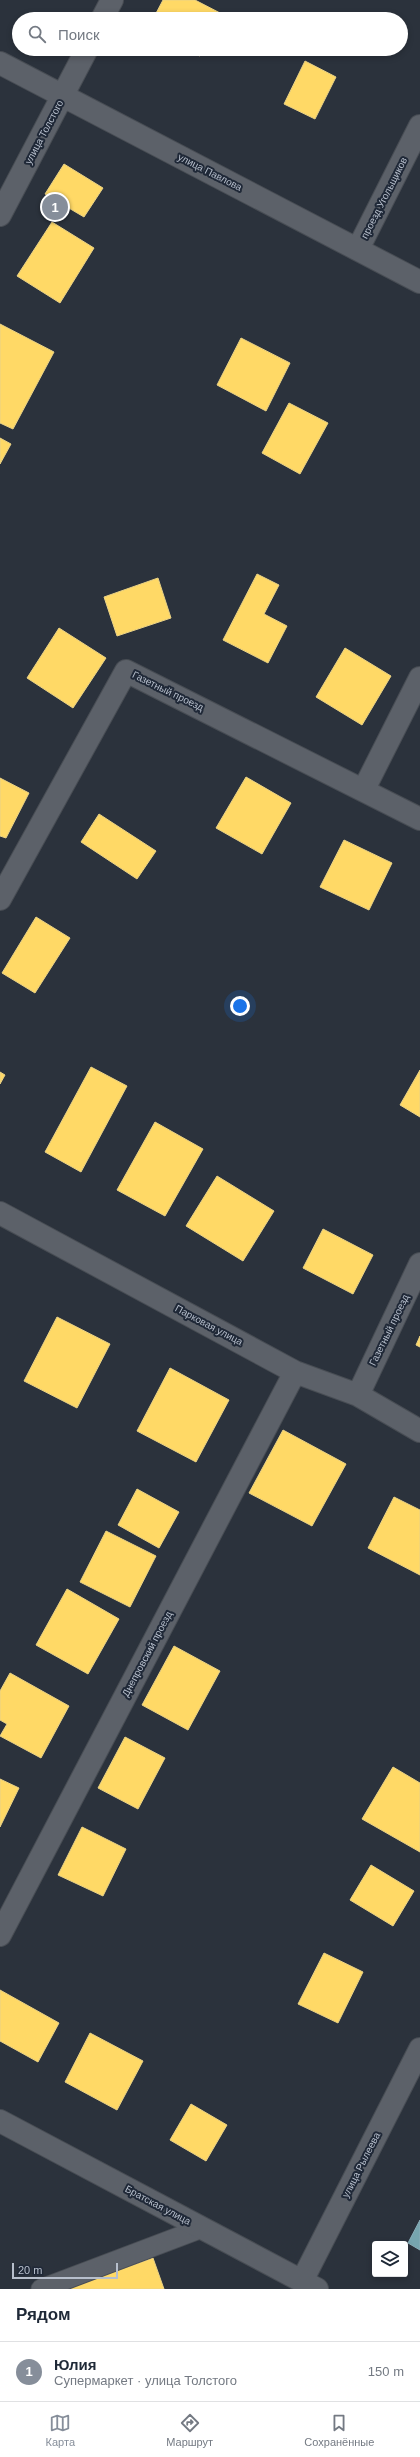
<!DOCTYPE html>
<html lang="ru">
<head>
<meta charset="utf-8">
<style>
  :root { --surface:#fff; --page:#f6f6f7; --text:#1f2937; --muted:#747a83; --line:#e0e1e3; --accent:#868e9a }
  body { margin:0; font-family:Helvetica,sans-serif; background:var(--page); color:var(--text) }
  .controls { position:absolute; right:12px; bottom:12px; display:grid; overflow:hidden; border-radius:4px; box-shadow:0 2px 6px #0003 }
  .controls button { width:36px; height:36px; display:grid; place-items:center; padding:0; border:0; border-bottom:1px solid var(--line); background:var(--surface); color:var(--text); font:20px sans-serif }
  .scale { position:absolute; left:12px; bottom:10px; width:106px; box-sizing:border-box; padding-left:4px; border:2px solid #b7bfcc; border-top:0; font-size:11px; line-height:14px; white-space:nowrap; color:#b7bfcc; -webkit-text-stroke:3px #1f2837; paint-order:stroke }
  .you { position:absolute; left:240px; top:1006px; width:14px; height:14px; margin:-10px; border:3px solid #fff; border-radius:50%; background:#1a73e8; box-shadow:0 0 0 6px #1a73e833 }
  .badge { display:grid; place-items:center; width:26px; height:26px; border-radius:50%; background:var(--accent); color:#fff; font-size:13px; font-weight:700 }
  .pin { position:absolute; translate:-50% -50%; border:2px solid #fff; box-shadow:0 1px 4px #0006 }
  .list { margin:0; padding:0; list-style:none }
  h2 { display:flex; justify-content:space-between; align-items:center; height:52px; margin:0; padding:0 16px; font-size:17px }
  h2 small { font-size:13px; font-weight:400; color:var(--muted) }
  .list li { display:grid; grid-template-columns:26px 1fr auto; gap:12px; align-items:center; box-sizing:border-box; height:60px; padding:0 16px; border-top:1px solid var(--line) }
  .list b { display:block; font-size:15px; white-space:nowrap }
  .list p { margin:0; font-size:13px; white-space:nowrap; color:var(--muted) }
  .list em { font-size:13px; font-style:normal; color:var(--muted) }
  .icon { flex:none; width:22px; height:22px; fill:none; stroke:currentColor; stroke-width:2; stroke-linecap:round; stroke-linejoin:round }
  .map { position:relative; flex:none; width:420px; height:2289px; overflow:hidden }
  .search { position:absolute; background:var(--surface); box-shadow:0 2px 6px #0003; left:12px; right:12px; top:12px; height:44px; display:flex; align-items:center; gap:10px; box-sizing:border-box; padding:0 14px; border-radius:22px; color:var(--muted); font-size:15px }
  .sheet { height:112px; background:var(--surface) }
  nav { display:flex; justify-content:space-around; align-items:center; box-sizing:border-box; height:56px; border-top:1px solid var(--line); background:var(--surface); font-size:11px; color:var(--muted) }
  nav a { display:grid; justify-items:center; gap:2px }
  nav .on { color:var(--accent) }
  .map>svg:first-child { display:block }
  .homes { fill:#ffd966; stroke:#e9d185 }
  .public { fill:#76a5af; stroke:#8aadb8 }
  .lines { fill:none; stroke-linecap:round; stroke-linejoin:round }
  .lane-casing { stroke:#484d54; stroke-width:21 }
  .street-casing { stroke:#484d54; stroke-width:24 }
  .lane { stroke:#5c6169; stroke-width:19 }
  .street { stroke:#5c6169; stroke-width:22 }
  .labels { text-anchor:middle; dominant-baseline:central; stroke-width:4; stroke-linejoin:round; paint-order:stroke }
  .street-label { font-size:10px; fill:#b7bfcc; stroke:#1f2837 }
</style>
</head>
<body>
<div class="map">
<svg width="420" height="2289" viewBox="0 0 420 2289">
  <rect width="100%" height="100%" fill="#2b323c"/>
  <path class="homes" d="M 163,0 L 195,0 L 222,14 L 220,19 L 153,19 Z
    M 186,49 L 204,49 L 200,56 Z
    M 305,61 L 336,77 L 315,119 L 284,104 Z
    M 64,164 L 103,188 L 84,217 L 45,194 Z
    M 52,222 L 94,248 L 60,303 L 17,276 Z
    M 0,324 L 54,352 L 13,429 L 0,423 Z
    M 241,338 L 290,363 L 266,411 L 217,385 Z
    M 289,403 L 328,423 L 300,474 L 262,453 Z
    M 0,438 L 11,444 L 0,464 Z
    M 257,574 L 279,585 L 264,614 L 287,626 L 268,663 L 223,640 Z
    M 158,578 L 171,618 L 117,636 L 104,597 Z
    M 59,628 L 106,658 L 73,708 L 27,678 Z
    M 345,648 L 391,676 L 362,725 L 316,697 Z
    M 246,777 L 291,803 L 262,854 L 216,828 Z
    M 0,778 L 29,793 L 6,838 L 0,836 Z
    M 99,814 L 156,851 L 137,879 L 81,842 Z
    M 344,840 L 392,863 L 369,910 L 320,887 Z
    M 36,917 L 70,938 L 35,993 L 2,973 Z
    M 91,1067 L 127,1086 L 81,1172 L 45,1152 Z
    M 420,1070 L 420,1117 L 400,1105 Z
    M 0,1072 L 5,1075 L 0,1084 Z
    M 155,1122 L 203,1149 L 165,1216 L 117,1190 Z
    M 217,1176 L 274,1211 L 243,1261 L 186,1226 Z
    M 323,1229 L 373,1255 L 353,1294 L 303,1268 Z
    M 57,1317 L 110,1344 L 77,1408 L 24,1381 Z
    M 420,1336 L 420,1347 L 416,1345 Z
    M 170,1368 L 229,1400 L 196,1462 L 137,1431 Z
    M 283,1430 L 346,1464 L 312,1526 L 249,1493 Z
    M 137,1489 L 179,1512 L 159,1548 L 118,1525 Z
    M 394,1497 L 420,1510 L 420,1575 L 368,1548 Z
    M 106,1531 L 156,1556 L 130,1607 L 80,1582 Z
    M 67,1589 L 119,1619 L 88,1674 L 36,1645 Z
    M 174,1646 L 220,1671 L 188,1730 L 142,1705 Z
    M 10,1673 L 69,1706 L 41,1758 L 0,1736 L 7,1724 L 0,1720 L 0,1691 Z
    M 125,1737 L 165,1758 L 138,1809 L 98,1788 Z
    M 393,1767 L 420,1783 L 420,1852 L 362,1819 Z
    M 0,1779 L 19,1788 L 0,1827 Z
    M 82,1827 L 126,1849 L 103,1896 L 58,1875 Z
    M 371,1865 L 414,1891 L 393,1926 L 350,1900 Z
    M 324,1953 L 363,1972 L 338,2023 L 298,2004 Z
    M 0,1990 L 59,2023 L 38,2062 L 0,2041 Z
    M 90,2033 L 143,2061 L 117,2110 L 65,2082 Z
    M 191,2104 L 227,2125 L 206,2161 L 170,2140 Z
    M 153,2258 L 164,2289 L 66,2289 Z"/>
  <path class="public" d="M 420,2220 L 420,2250 L 408,2243 Z"/>
  <g class="lines">
    <defs>
      <path id="lane" d="M 41,2289 L 202,2228"/>
      <path id="street" d="M 102,19 L 112,0
        M 0,63 L 420,282
        M 0,215 L 87,49
        M 358,249 L 420,126
        M 364,789 L 420,678
        M 0,899 L 126,671 L 420,819
        M 0,1213 L 295,1372 L 358,1395 L 420,1431
        M 358,1395 L 420,1264
        M 0,1935 L 295,1372
        M 0,2121 L 317,2289
        M 302,2281 L 420,2049"/>
    </defs>
    <use href="#lane" class="lane-casing"/>
    <use href="#street" class="street-casing"/>
    <use href="#lane" class="lane"/>
    <use href="#street" class="street"/>
  </g>
  <g class="labels">
    <g class="street-label">
      <text transform="translate(44 132) rotate(-62)">улица Толстого</text>
      <text transform="translate(210 172) rotate(27)">улица Павлова</text>
      <text transform="translate(384 198) rotate(-63)">проезд Угольщиков</text>
      <text transform="translate(168 691) rotate(26)">Газетный проезд</text>
      <text transform="translate(209 1325) rotate(28)">Парковая улица</text>
      <text transform="translate(389 1330) rotate(-64)">Газетный проезд</text>
      <text transform="translate(147 1654) rotate(-62)">Днепровский проезд</text>
      <text transform="translate(361 2165) rotate(-63)">улица Рылеева</text>
      <text transform="translate(158 2205) rotate(28)">Братская улица</text>
    </g>
  </g>
</svg>
<div class="controls">
<button><svg class="icon" aria-label="layers" viewBox="0 0 24 24"><path d="M12 4l9 5-9 5-9-5zM3 14l9 5 9-5"/></svg></button>
</div>
<div class="scale">20 m</div>
<div class="you"></div>
<div class="pin badge" style="left:55px;top:207px">1</div>
<div class="search"><svg class="icon" aria-label="search" viewBox="0 0 24 24"><circle cx="10" cy="10" r="6"/><path d="M15 15l6 6"/></svg>Поиск</div>
</div>
<section class="sheet">
<h2>Рядом<small></small></h2>
<ul class="list">
<li><span class="badge">1</span><div><b>Юлия</b><p>Супермаркет · улица Толстого</p></div><em>150 m</em></li>
</ul>
</section>
<nav>
<a class="on"><svg class="icon" aria-label="map" viewBox="0 0 24 24"><path d="M3 6l6-2 6 2 6-2v14l-6 2-6-2-6 2zM9 4v14M15 6v14"/></svg>Карта</a>
<a><svg class="icon" aria-label="directions" viewBox="0 0 24 24"><path d="M12 3l9 9-9 9-9-9zM9 14v-3h6M13 9l2 2-2 2"/></svg>Маршрут</a>
<a><svg class="icon" aria-label="saved" viewBox="0 0 24 24"><path d="M7 4h10v16l-5-4-5 4z"/></svg>Сохранённые</a>
</nav>
</body>
</html>
